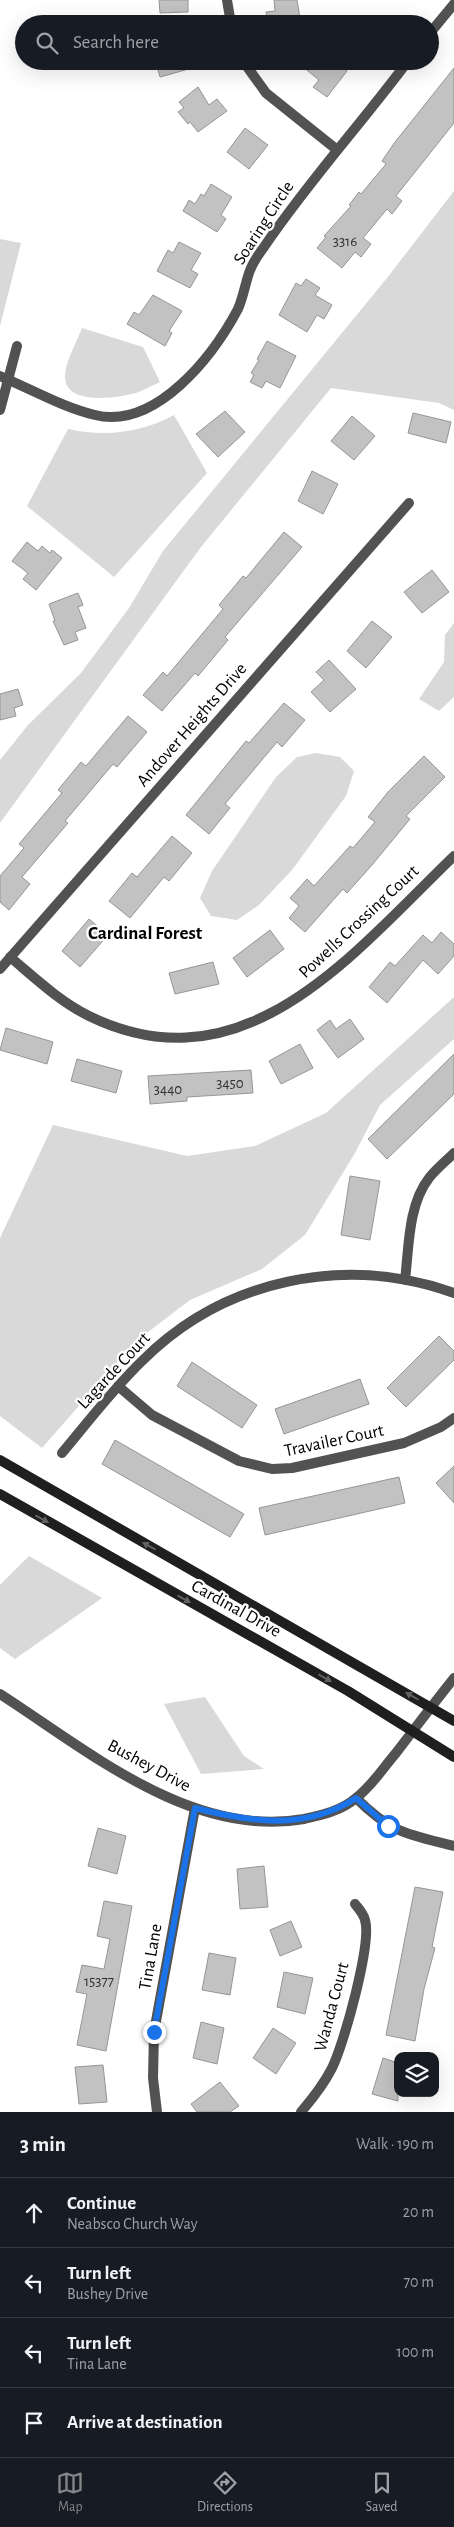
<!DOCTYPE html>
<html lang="en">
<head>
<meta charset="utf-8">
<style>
  :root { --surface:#171b24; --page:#242831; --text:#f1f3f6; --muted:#9ea1a6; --line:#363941; --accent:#858687 }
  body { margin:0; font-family:"Alegreya Sans",sans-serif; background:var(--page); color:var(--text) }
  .controls { position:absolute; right:15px; bottom:15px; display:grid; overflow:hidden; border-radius:10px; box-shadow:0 5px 20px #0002 }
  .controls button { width:45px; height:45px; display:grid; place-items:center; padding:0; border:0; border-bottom:1px solid var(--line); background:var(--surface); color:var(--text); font:25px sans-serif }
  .stop { position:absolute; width:15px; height:15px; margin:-11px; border:4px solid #1a73e8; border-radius:50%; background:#fff }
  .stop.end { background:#1a73e8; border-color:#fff; box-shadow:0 1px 5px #0008 }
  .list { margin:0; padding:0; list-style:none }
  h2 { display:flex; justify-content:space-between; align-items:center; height:65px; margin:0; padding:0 20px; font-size:21px }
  h2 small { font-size:16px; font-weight:400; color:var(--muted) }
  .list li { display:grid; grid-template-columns:32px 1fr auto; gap:15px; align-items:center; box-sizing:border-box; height:70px; padding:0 20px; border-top:1px solid var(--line) }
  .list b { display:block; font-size:19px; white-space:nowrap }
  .list p { margin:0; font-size:16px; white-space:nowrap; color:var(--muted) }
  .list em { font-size:16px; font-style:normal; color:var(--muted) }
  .icon { flex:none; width:28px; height:28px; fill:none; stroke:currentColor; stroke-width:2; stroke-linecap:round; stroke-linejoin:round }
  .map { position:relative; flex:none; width:454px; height:2112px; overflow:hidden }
  .search { position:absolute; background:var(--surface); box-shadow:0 5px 20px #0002; left:15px; right:15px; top:15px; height:55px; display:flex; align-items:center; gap:12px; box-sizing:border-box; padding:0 18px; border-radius:28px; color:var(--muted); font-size:19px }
  .sheet { height:345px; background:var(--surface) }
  nav { display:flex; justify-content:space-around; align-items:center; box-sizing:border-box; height:70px; border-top:1px solid var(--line); background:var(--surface); font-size:14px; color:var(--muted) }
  nav a { display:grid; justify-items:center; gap:2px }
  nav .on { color:var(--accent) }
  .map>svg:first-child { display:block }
  .green { fill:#d9d9d9 }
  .building { fill:#c2c2c2; stroke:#969696 }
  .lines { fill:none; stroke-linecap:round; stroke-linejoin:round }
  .street { stroke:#525252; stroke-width:10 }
  .secondary { stroke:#1f1f1f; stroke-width:10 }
  .oneway { fill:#626262 }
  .route { stroke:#1a73e8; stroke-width:6 }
  .labels { text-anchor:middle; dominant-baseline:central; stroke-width:4.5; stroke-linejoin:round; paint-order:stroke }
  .number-label { font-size:15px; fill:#303030 }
  .street-label { font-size:18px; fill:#000; stroke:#fff }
  .neighbourhood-label { font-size:19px; font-weight:bold; fill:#000; stroke:#fff }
</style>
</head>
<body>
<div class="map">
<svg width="454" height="2112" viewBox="0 0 454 2112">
  <rect width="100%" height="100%" fill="#fff"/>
  <path class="green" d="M 454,191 L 454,410 L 439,403 L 331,388 L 201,547 L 0,823 L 0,760 L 28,725 L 81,673 L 129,608 L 163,551 L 387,278 Z
    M 0,239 L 21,243 L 0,326 Z
    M 82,328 L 143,347 L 160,382 C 153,385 146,389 139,392 C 121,398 64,407 65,376 C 65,363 77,341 82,328 Z
    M 174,415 L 207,473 L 114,577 L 27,506 L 68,429 C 105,437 141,433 174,415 Z
    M 454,623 L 454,697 L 439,711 L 419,699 L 444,662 L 445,635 Z
    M 316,753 L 340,757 L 354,771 L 346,796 L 292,870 L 259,905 L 237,920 L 211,916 L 200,898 L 212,871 L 276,777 L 297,757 Z
    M 454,997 L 454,1039 L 380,1105 L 355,1153 L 305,1235 L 262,1269 L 190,1300 L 135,1342 L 42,1448 L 0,1416 L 0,1238 L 53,1125 L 187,1156 L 255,1146 L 326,1113 Z
    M 29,1556 L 102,1598 L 15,1659 L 0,1648 L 0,1585 Z
    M 205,1697 L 244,1756 L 264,1769 L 201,1774 L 164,1704 Z"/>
  <path class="building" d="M 159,0 L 188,0 L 188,12 L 160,13 Z
    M 274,0 L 297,0 L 301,24 L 268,24 L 266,12 L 275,11 Z
    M 160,61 L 203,61 L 203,65 L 160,77 L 157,66 L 160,65 Z
    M 296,61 L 334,61 L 347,71 L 327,97 L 313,87 L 319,80 Z
    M 454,68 L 454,123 L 396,196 L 402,201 L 392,214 L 387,209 L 363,238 L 371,244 L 361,257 L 355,252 L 342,268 L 317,248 L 326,237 L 324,236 L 351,206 L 349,205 L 359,192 L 361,194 L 386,164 L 382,161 L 395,142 Z
    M 198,87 L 209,105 L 217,99 L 227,111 L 198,132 L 190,122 L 188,124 L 178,112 L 184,108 L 179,102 Z
    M 245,128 L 268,145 L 249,169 L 227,152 Z
    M 211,184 L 232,197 L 221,215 L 226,219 L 217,232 L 183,211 L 189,200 L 195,204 L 201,194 L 204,196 Z
    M 179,242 L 201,253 L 191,270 L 198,274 L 190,288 L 157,271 L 168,250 L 173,253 Z
    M 306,279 L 320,288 L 315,295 L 332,305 L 324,319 L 317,315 L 307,332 L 279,315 L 296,283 L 301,286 Z
    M 153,295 L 182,311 L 169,331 L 172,333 L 165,346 L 127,324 L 134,312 L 139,315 Z
    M 267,341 L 296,356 L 280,388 L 266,381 L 262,388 L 250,382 L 254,375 L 251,373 L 259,360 L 257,359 Z
    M 225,411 L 245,432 L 218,457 L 196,434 Z
    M 413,413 L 451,422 L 446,443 L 408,433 Z
    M 352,416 L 375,436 L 354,460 L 331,441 Z
    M 312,471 L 338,484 L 323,514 L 298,501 Z
    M 284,532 L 302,547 L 225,637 L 228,640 L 198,676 L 195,673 L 162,711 L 143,695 L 163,672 L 167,676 L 223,609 L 219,605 L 243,576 L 246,578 Z
    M 27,542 L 38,551 L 42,546 L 50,553 L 52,550 L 62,558 L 36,590 L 23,579 L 28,573 L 12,561 Z
    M 432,570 L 449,592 L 422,613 L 404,592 Z
    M 78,593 L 83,605 L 78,607 L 86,628 L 75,632 L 78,640 L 64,645 L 53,621 L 55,621 L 49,604 Z
    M 372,621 L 392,637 L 366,668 L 347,651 Z
    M 329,660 L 356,689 L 330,712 L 311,692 L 324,680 L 316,672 Z
    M 18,689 L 23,705 L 14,708 L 16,716 L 0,720 L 0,694 Z
    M 284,703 L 305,720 L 282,747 L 277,742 L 225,804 L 230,808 L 209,834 L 186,815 L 246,741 L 249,743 Z
    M 128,716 L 147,732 L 117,767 L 113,764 L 65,821 L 68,823 L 22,877 L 30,884 L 9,910 L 0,902 L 0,876 L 24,848 L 19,844 L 62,793 L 58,790 L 81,762 L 86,766 Z
    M 424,756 L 445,777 L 406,816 L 410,819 L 372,865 L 347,893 L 343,889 L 305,932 L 289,918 L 299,906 L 290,898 L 307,879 L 314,886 L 350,846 L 353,848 L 375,822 L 368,817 L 388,792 Z
    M 172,836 L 192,853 L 169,881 L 164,877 L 130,918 L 109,901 L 132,873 L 137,877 Z
    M 89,919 L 108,935 L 80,967 L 62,951 Z
    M 270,930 L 284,949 L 247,977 L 233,958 Z
    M 441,932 L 454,944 L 454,956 L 438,974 L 423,960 L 387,1003 L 369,987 L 390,962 L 395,966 L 423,935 L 432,943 Z
    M 213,962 L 219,984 L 175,994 L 169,973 Z
    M 350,1019 L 364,1039 L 338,1058 L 317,1030 L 330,1020 L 336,1029 Z
    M 6,1028 L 53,1042 L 47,1064 L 0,1050 Z
    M 300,1044 L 313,1068 L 281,1084 L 269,1061 Z
    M 454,1054 L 454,1094 L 387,1159 L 368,1139 Z
    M 77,1059 L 122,1071 L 116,1093 L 71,1081 Z
    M 251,1070 L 253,1093 L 187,1097 L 187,1101 L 150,1104 L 148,1076 Z
    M 350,1176 L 380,1181 L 370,1240 L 341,1235 Z
    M 439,1336 L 454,1351 L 454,1360 L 406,1407 L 387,1388 Z
    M 192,1362 L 257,1405 L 242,1428 L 177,1386 Z
    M 360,1379 L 369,1404 L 284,1434 L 275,1409 Z
    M 115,1440 L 244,1514 L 230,1537 L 102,1464 Z
    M 454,1466 L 454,1503 L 436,1483 Z
    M 399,1477 L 405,1503 L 265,1535 L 259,1508 Z
    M 98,1828 L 126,1836 L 117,1874 L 88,1866 Z
    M 264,1866 L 268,1907 L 240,1909 L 237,1869 Z
    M 415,1887 L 443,1892 L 432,1947 L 435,1948 L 424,1989 L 415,2041 L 386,2035 Z
    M 104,1901 L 132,1906 L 106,2051 L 77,2045 L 87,1994 L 76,1992 L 82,1965 L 104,1969 L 110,1939 L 97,1936 Z
    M 291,1921 L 302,1947 L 280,1956 L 270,1930 Z
    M 209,1953 L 236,1958 L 230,1995 L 202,1990 Z
    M 284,1972 L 313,1978 L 305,2014 L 277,2007 Z
    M 201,2022 L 224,2028 L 217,2064 L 193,2058 Z
    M 273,2028 L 296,2043 L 276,2074 L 253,2058 Z
    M 383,2058 L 398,2063 L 398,2101 L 372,2094 Z
    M 103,2065 L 107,2102 L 79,2104 L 75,2067 Z
    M 220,2082 L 239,2106 L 230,2112 L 197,2112 L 191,2104 Z"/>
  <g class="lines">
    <path class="street" d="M 227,0 L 231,24
      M 430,33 L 454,4
      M 243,61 L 266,93 L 336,149
      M 0,376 C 31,389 62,407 95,415 C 156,430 213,356 238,309 C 243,298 245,285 249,273 C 252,264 258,255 264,247 C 308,182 361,124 408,61
      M 0,410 L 17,346
      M 10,957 C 35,978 59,1001 89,1016 C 245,1092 354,952 454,856
      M 0,969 L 409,503
      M 405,1280 C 409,1247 408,1205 429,1178 C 436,1169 446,1161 454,1153
      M 118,1386 L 152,1415 L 239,1461 L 272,1469 L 292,1468 L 404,1443 L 441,1427 L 454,1418
      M 62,1453 C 88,1422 113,1389 142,1361 C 224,1279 345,1254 454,1293
      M 0,1694 C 87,1750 192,1839 304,1819 C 322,1815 341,1811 356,1798 C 372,1786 383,1768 396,1753 C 415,1728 434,1703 454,1678
      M 356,1798 C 391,1833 407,1834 454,1846
      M 157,2112 L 153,2078 L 154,2032 L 195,1808
      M 301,2112 C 313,2098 324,2084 332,2068 C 344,2044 372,1943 365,1920 C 363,1913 359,1909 355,1904"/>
    <path class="secondary" d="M 0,1460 L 454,1721
      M 0,1494 L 348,1691 L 454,1757"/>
  </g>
  <defs><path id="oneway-solid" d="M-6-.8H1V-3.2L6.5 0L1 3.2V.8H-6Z" transform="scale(1.25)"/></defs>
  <g class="oneway">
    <use href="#oneway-solid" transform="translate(42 1519) rotate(29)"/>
    <use href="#oneway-solid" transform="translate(149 1546) rotate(-151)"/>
    <use href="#oneway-solid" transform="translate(184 1599) rotate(29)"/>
    <use href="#oneway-solid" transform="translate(325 1678) rotate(29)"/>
    <use href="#oneway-solid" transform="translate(412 1696) rotate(-150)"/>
  </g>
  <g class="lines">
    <path class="route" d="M 154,2032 L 195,1808 C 250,1822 305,1831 356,1798 L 388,1826"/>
  </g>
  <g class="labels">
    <g class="number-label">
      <text x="345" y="241">3316</text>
      <text x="230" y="1083">3450</text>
      <text x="168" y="1089">3440</text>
      <text x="99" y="1981">15377</text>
    </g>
    <g class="street-label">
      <text transform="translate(264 223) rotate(-57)">Soaring Circle</text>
      <text transform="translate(192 725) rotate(-49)">Andover Heights Drive</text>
      <text transform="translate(359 922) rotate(-43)">Powells Crossing Court</text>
      <text transform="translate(114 1371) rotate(-47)">Lagarde Court</text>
      <text transform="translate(334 1441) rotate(-12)">Travailer Court</text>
      <text transform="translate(236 1609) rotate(29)">Cardinal Drive</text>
      <text transform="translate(149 1766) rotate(28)">Bushey Drive</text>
      <text transform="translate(151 1957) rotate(-80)">Tina Lane</text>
      <text transform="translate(332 2007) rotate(-75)">Wanda Court</text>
    </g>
    <g class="neighbourhood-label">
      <text x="145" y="933">Cardinal Forest</text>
    </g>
  </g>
</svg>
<div class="controls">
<button><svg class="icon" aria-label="layers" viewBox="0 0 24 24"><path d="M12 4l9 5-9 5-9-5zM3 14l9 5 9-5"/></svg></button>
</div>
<div class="stop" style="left:388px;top:1826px"></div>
<div class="stop end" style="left:154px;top:2032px"></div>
<div class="search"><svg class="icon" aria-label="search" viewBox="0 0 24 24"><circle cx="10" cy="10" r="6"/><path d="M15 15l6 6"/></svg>Search here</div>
</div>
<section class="sheet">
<h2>3 min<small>Walk · 190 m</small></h2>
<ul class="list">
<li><svg class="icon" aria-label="ahead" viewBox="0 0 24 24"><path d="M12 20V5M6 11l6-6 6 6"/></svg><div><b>Continue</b><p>Neabsco Church Way</p></div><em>20 m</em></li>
<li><svg class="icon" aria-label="left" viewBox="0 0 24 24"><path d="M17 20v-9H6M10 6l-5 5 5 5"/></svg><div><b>Turn left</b><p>Bushey Drive</p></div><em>70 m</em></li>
<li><svg class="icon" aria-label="left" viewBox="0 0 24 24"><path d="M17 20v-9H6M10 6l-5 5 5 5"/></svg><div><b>Turn left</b><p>Tina Lane</p></div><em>100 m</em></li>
<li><svg class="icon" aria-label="arrive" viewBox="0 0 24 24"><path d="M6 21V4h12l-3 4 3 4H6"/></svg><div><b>Arrive at destination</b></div></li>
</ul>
</section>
<nav>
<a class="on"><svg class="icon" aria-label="map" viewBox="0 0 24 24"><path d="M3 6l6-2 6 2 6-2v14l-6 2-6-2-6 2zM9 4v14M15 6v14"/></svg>Map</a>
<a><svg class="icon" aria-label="directions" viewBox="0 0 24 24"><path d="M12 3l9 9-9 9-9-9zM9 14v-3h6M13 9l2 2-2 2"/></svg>Directions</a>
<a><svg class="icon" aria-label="saved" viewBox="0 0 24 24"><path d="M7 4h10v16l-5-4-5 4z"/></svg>Saved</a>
</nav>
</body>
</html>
